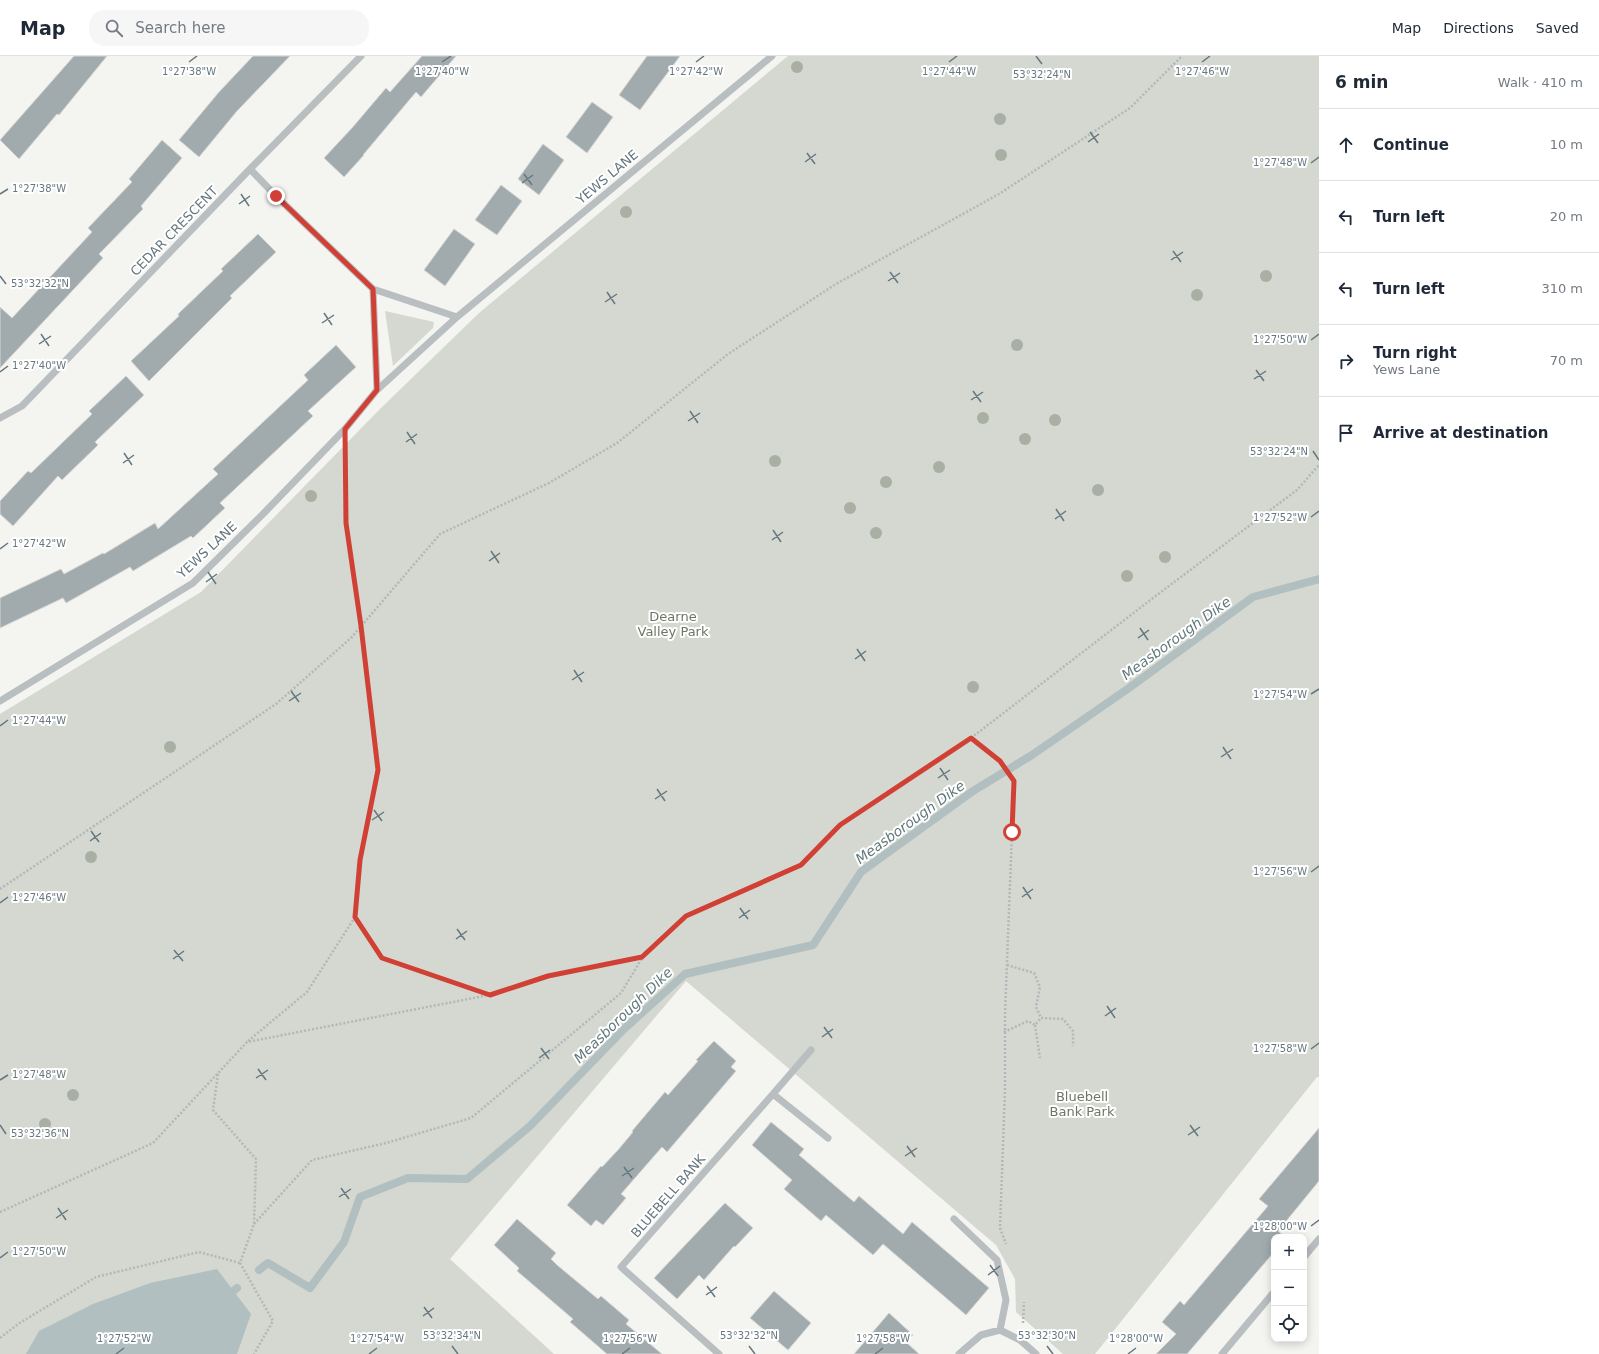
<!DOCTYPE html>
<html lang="en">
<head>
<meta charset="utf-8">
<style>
  :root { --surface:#fff; --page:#f6f6f7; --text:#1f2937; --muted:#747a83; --line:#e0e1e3 }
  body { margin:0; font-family:"DejaVu Sans",sans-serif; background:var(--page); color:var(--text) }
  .controls { position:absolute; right:12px; bottom:12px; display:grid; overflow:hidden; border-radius:8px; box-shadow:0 2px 10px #0003 }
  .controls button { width:36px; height:36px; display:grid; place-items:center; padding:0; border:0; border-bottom:1px solid var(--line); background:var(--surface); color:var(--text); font:20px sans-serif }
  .stop { position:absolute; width:12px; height:12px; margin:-9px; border:3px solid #d14034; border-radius:50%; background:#fff }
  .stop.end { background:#d14034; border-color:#fff; box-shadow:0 1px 4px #0008 }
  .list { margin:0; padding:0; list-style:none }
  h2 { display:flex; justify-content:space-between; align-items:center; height:52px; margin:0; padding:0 16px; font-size:17px }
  h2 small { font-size:13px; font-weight:400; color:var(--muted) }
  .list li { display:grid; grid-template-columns:26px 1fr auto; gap:12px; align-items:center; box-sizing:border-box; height:72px; padding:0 16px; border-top:1px solid var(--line) }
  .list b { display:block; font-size:15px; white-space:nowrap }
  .list p { margin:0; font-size:13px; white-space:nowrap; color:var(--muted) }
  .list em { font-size:13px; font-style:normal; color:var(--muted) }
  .icon { flex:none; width:22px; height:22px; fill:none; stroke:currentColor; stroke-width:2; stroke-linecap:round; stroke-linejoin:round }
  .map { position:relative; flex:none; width:1319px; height:1298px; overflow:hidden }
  header { display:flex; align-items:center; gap:24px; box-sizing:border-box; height:56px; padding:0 20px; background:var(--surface); border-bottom:1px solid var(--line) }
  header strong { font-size:19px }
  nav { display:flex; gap:22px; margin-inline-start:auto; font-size:14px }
  .search { width:280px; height:36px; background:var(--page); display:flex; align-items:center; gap:10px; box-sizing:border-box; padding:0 14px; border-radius:16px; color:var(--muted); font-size:15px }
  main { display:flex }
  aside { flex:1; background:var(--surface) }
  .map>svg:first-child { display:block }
  .green { fill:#d4d8d0 }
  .water { fill:#b1bfc1 }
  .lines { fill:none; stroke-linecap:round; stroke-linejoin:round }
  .stream { stroke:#b1bfc1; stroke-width:8 }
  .building { fill:#a1aaad; stroke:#d5d5d3 }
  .path { stroke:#b3b7b9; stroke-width:2.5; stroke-dasharray:2 2; stroke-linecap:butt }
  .minor { stroke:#b9bec0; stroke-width:7 }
  .tree { fill:#a9afa3 }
  .route { stroke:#d14034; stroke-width:5 }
  .ticks { fill:none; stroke:#66777f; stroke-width:1.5 }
  .labels { text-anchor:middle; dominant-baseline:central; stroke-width:4; stroke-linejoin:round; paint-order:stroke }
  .street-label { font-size:13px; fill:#66777f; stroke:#fff }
  .park-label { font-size:13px; fill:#6b7764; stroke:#fff }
  .water-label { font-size:14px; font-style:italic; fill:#62797c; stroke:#fff }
  .ticks-label { font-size:10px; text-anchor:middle; fill:#66777f; stroke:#fff; stroke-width:4; stroke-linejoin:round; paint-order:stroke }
</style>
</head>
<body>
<header>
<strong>Map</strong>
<div class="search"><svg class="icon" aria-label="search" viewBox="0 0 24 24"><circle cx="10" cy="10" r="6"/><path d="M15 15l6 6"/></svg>Search here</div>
<nav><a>Map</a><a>Directions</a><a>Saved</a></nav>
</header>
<main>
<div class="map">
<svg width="1319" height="1298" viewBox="0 0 1319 1298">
  <rect width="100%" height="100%" fill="#f4f4f1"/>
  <path class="green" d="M 788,0 L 1319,0 L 1319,1021 L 1317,1021 L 1095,1298 L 1063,1298 L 1016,1256 L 1015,1223 L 996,1189 L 686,925 L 450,1203 L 554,1298 L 0,1298 L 0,658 L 201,536 L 380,353 L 479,257 Z
    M 385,255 L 434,266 L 433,272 L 393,310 Z"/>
  <path class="water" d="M 217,1213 L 251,1258 L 237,1298 L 26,1298 L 39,1275 L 93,1248 L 150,1227 Z"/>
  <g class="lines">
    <path class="stream" d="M 259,1214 L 268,1207 L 310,1232 L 344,1186 L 360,1141 L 408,1122 L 467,1123 L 530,1070 L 624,973 L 685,918 L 813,889 L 861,816 L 973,735 L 1032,699 L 1129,632 L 1253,541 L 1319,523
      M 226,1241 L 237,1232"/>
  </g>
  <path class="building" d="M 74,0 L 107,0 L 59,59 L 57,58 L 19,103 L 0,84 Z
    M 253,0 L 290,0 L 237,55 L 199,101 L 179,84 L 219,36 Z
    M 422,0 L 456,0 L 421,41 L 416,36 L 363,99 L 364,99 L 344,121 L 324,102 L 352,72 L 386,32 L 390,36 Z
    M 647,0 L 680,0 L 640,54 L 619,39 Z
    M 592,46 L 613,61 L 587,97 L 566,81 Z
    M 162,84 L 182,102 L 141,150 L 143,153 L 99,198 L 103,202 L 0,312 L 0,251 L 12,262 L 92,176 L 88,172 L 132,126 L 129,123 Z
    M 543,88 L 564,104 L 539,139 L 518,123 Z
    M 501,129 L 522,145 L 497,179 L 475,164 Z
    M 454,173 L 475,188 L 445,230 L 424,214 Z
    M 258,178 L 276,196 L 230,240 L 232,242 L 149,325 L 131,305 L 179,260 L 178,258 L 223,215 L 221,213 Z
    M 336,289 L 356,311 L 308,355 L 313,360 L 220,447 L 225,452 L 193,482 L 191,480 L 133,515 L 130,511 L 66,547 L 63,542 L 0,572 L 0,542 L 61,513 L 64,518 L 103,497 L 104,498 L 155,467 L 158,473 L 218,418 L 213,413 L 308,324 L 304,319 Z
    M 126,320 L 144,339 L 95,386 L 98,389 L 62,424 L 58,420 L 13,470 L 0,458 L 0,445 L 28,415 L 31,417 L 92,358 L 89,355 Z
    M 714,985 L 736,1005 L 731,1011 L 736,1015 L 667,1096 L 662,1091 L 621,1138 L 626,1142 L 603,1169 L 596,1164 L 591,1170 L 567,1149 L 601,1110 L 602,1111 L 618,1094 L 633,1076 L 632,1075 L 665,1036 L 668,1039 L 698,1005 L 696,1004 Z
    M 771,1066 L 804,1093 L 799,1099 L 854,1146 L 859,1140 L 903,1178 L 912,1166 L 989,1232 L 966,1259 L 883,1188 L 873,1199 L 826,1159 L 821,1165 L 784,1133 L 792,1124 L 752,1089 Z
    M 1319,1072 L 1319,1125 L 1278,1175 L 1285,1181 L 1274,1181 L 1274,1196 L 1187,1298 L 1156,1298 L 1176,1278 L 1162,1266 L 1180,1245 L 1184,1249 L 1268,1150 L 1259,1143 Z
    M 725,1147 L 753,1172 L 735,1191 L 734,1190 L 704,1224 L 699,1219 L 677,1243 L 654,1222 Z
    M 517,1163 L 556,1197 L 551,1203 L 557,1209 L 598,1243 L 601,1240 L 629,1264 L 626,1268 L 662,1298 L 607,1298 L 570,1266 L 573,1263 L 517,1215 L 519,1212 L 494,1189 Z
    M 774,1235 L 811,1267 L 788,1294 L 750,1262 Z
    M 889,1257 L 913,1279 L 906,1286 L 919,1298 L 854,1298 Z"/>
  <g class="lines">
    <path class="path" d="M 345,397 L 346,467 L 361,570 L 378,714 L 360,804 L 355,861 L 382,902 L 490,939 L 548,920 L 642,901 L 686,860 L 801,809 L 840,769 L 971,682 L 1000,705 L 1014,725 L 1005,958 L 1005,1033 L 1000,1172 L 1006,1188
      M 971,682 L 1153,542 L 1297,434 L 1319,409
      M 0,833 L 276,648 L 351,582 L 440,478 L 549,427 L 617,387 L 728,298 L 836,228 L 999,138 L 1130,52 L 1182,0
      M 1007,909 L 1034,917 L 1040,931 L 1036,951 L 1041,962 L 1063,963 L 1073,975 L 1073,990
      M 1035,969 L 1040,1002
      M 1004,976 L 1028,965 L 1035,969 L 1041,962
      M 248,985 L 307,936 L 355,861
      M 218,1018 L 213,1054 L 256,1103 L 254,1168 L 240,1207 L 273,1265 L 254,1298
      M 0,1156 L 153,1087 L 247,986 L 489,939
      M 254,1168 L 312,1104 L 386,1087 L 471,1062 L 621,937 L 642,902
      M 1023,1267 L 1024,1246
      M 0,1282 L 18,1268 L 96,1221 L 199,1196 L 240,1207"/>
    <path class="minor" d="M 250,113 L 276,140 L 373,233 L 457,261
      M 373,233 L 377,334
      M 0,362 L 22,350 L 250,113 L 361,0
      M 0,645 L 193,527 L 263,458 L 345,373 L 377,334 L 457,261 L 772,0
      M 773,1038 L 811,994
      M 954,1163 L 997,1204 L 1006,1244 L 1000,1274 L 981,1279 L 959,1298
      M 1304,1201 L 1319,1183
      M 1000,1274 L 1020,1284 L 1036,1298
      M 719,1298 L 621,1211 L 773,1038 L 828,1082
      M 1222,1298 L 1274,1236"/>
  </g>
  <g class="tree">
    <circle cx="797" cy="11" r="6"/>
    <circle cx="1000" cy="63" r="6"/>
    <circle cx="1001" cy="99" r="6"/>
    <circle cx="626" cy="156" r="6"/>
    <circle cx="1266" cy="220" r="6"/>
    <circle cx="1197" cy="239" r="6"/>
    <circle cx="1017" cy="289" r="6"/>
    <circle cx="983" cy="362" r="6"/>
    <circle cx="1055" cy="364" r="6"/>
    <circle cx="1025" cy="383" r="6"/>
    <circle cx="775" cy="405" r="6"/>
    <circle cx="939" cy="411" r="6"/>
    <circle cx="886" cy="426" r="6"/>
    <circle cx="1098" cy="434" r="6"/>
    <circle cx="311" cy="440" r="6"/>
    <circle cx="850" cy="452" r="6"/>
    <circle cx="876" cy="477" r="6"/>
    <circle cx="1165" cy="501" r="6"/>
    <circle cx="1127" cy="520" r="6"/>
    <circle cx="973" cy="631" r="6"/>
    <circle cx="170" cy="691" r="6"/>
    <circle cx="91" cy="801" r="6"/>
    <circle cx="73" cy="1039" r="6"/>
    <circle cx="45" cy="1068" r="6"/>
  </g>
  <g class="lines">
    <path class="route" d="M 276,140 L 373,233 L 377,334 L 345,373 L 346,467 L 361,570 L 378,714 L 360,804 L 355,861 L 382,902 L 490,939 L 548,920 L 642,901 L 686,860 L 801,809 L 840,769 L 971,682 L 1000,705 L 1014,725 L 1012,776"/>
  </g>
  <path class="ticks" d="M 1036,0 L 1042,8M 189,6 L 197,0M 442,6 L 451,0M 696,6 L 704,0M 949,6 L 957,0M 1202,6 L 1210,0M 1090,76 L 1098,87M 1088,86 L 1099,78M 807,97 L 815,108M 805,106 L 816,98M 1311,107 L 1319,101M 524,118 L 532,129M 522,127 L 533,119M 0,138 L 8,133M 241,138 L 249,150M 239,148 L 250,140M 1173,195 L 1181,206M 1171,204 L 1183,196M 890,216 L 898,227M 0,220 L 6,228M 888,225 L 900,217M 607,236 L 615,248M 605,246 L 617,238M 324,257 L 332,269M 322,267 L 334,259M 41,278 L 49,290M 1311,284 L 1319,278M 39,288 L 51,280M 1256,314 L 1264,325M 0,316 L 8,310M 1254,323 L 1266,315M 973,335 L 981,346M 971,344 L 983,336M 690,355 L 698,367M 688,365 L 700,357M 407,376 L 415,388M 406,386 L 417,378M 1313,395 L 1319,404M 124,397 L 132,409M 123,407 L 134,399M 1056,453 L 1064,465M 1311,461 L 1319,455M 1055,463 L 1066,455M 773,474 L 781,486M 772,484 L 783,476M 0,493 L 8,487M 491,495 L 499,507M 489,505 L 500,497M 208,516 L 216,528M 206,526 L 217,518M 1140,572 L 1148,584M 1138,582 L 1149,574M 857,593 L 865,605M 855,603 L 866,595M 574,614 L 582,626M 572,624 L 584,616M 291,635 L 299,646M 1311,638 L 1319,633M 289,645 L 301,637M 0,670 L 8,664M 1223,691 L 1231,703M 1221,701 L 1233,693M 940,712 L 948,724M 938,722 L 950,714M 657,733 L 665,745M 655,743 L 667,735M 374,754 L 382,765M 372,764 L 384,756M 91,775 L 99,786M 90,785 L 101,777M 1311,816 L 1319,810M 1023,831 L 1031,843M 1022,841 L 1033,833M 0,847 L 8,841M 740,852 L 748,863M 739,862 L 750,854M 457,873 L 465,884M 456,883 L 467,875M 174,894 L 183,905M 173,903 L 184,895M 1107,950 L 1115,962M 1105,960 L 1116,952M 824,971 L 832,982M 822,981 L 833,973M 541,992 L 549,1003M 1311,993 L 1319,987M 539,1002 L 550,994M 258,1013 L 266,1024M 256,1022 L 268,1014M 0,1024 L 8,1019M 0,1069 L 6,1078M 1190,1069 L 1198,1080M 1188,1079 L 1200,1071M 907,1090 L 915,1101M 905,1100 L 917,1092M 624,1111 L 632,1122M 622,1120 L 634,1112M 341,1132 L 349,1143M 339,1141 L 351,1133M 58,1152 L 66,1164M 56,1162 L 68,1154M 1311,1170 L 1319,1164M 0,1202 L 8,1196M 990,1209 L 998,1220M 988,1219 L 1000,1210M 707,1230 L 715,1241M 706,1239 L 717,1231M 424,1251 L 432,1262M 423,1260 L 434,1252M 452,1290 L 458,1298M 749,1290 L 755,1298M 1047,1290 L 1053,1298M 116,1298 L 124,1292M 369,1298 L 377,1292M 622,1298 L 630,1292M 875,1298 L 883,1292M 1128,1298 L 1136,1292"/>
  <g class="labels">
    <g class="street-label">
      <text transform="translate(607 121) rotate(-40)">YEWS LANE</text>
      <text transform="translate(174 175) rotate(-46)">CEDAR CRESCENT</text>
      <text transform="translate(207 494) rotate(-43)">YEWS LANE</text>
      <text transform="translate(668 1140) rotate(-49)">BLUEBELL BANK</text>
    </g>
    <g class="park-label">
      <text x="673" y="560">Dearne<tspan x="673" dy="15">Valley Park</tspan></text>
      <text x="1082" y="1040">Bluebell<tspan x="1082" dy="15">Bank Park</tspan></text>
    </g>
    <g class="water-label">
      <text transform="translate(1176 582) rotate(-36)">Measborough Dike</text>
      <text transform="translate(910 766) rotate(-36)">Measborough Dike</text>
      <text transform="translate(623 959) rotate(-44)">Measborough Dike</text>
    </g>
  </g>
  <g class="ticks-label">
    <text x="189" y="19">1°27'38"W</text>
    <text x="442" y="19">1°27'40"W</text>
    <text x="696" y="19">1°27'42"W</text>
    <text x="949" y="19">1°27'44"W</text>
    <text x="1202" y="19">1°27'46"W</text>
    <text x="1042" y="22">53°32'24"N</text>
    <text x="1280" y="110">1°27'48"W</text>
    <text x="39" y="136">1°27'38"W</text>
    <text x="40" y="231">53°32'32"N</text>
    <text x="1280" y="287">1°27'50"W</text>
    <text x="39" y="313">1°27'40"W</text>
    <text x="1279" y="399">53°32'24"N</text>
    <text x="1280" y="465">1°27'52"W</text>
    <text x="39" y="491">1°27'42"W</text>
    <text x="1280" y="642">1°27'54"W</text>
    <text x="39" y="668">1°27'44"W</text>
    <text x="1280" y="819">1°27'56"W</text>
    <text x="39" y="845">1°27'46"W</text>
    <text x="1280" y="996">1°27'58"W</text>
    <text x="39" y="1022">1°27'48"W</text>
    <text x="40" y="1081">53°32'36"N</text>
    <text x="1280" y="1174">1°28'00"W</text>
    <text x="39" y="1199">1°27'50"W</text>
    <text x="452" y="1283">53°32'34"N</text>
    <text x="749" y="1283">53°32'32"N</text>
    <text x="1047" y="1283">53°32'30"N</text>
    <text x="124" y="1286">1°27'52"W</text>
    <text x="377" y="1286">1°27'54"W</text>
    <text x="630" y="1286">1°27'56"W</text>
    <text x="883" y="1286">1°27'58"W</text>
    <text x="1136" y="1286">1°28'00"W</text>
  </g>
</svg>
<div class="controls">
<button>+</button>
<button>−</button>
<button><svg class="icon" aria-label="locate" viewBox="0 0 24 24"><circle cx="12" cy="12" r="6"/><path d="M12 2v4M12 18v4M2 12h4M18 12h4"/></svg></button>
</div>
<div class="stop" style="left:1012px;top:776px"></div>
<div class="stop end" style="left:276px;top:140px"></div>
</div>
<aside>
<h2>6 min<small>Walk · 410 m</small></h2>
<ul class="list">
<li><svg class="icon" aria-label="ahead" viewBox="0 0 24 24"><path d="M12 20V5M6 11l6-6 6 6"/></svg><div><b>Continue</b></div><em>10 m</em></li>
<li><svg class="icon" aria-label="left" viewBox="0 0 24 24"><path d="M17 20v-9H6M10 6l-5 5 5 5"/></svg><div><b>Turn left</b></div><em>20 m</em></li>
<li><svg class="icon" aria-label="left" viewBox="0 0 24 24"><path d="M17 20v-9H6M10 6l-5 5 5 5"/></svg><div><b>Turn left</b></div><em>310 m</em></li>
<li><svg class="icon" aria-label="right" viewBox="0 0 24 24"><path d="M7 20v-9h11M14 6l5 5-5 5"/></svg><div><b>Turn right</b><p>Yews Lane</p></div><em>70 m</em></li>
<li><svg class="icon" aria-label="arrive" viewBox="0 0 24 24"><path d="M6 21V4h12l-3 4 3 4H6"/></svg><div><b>Arrive at destination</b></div></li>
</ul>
</aside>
</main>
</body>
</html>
